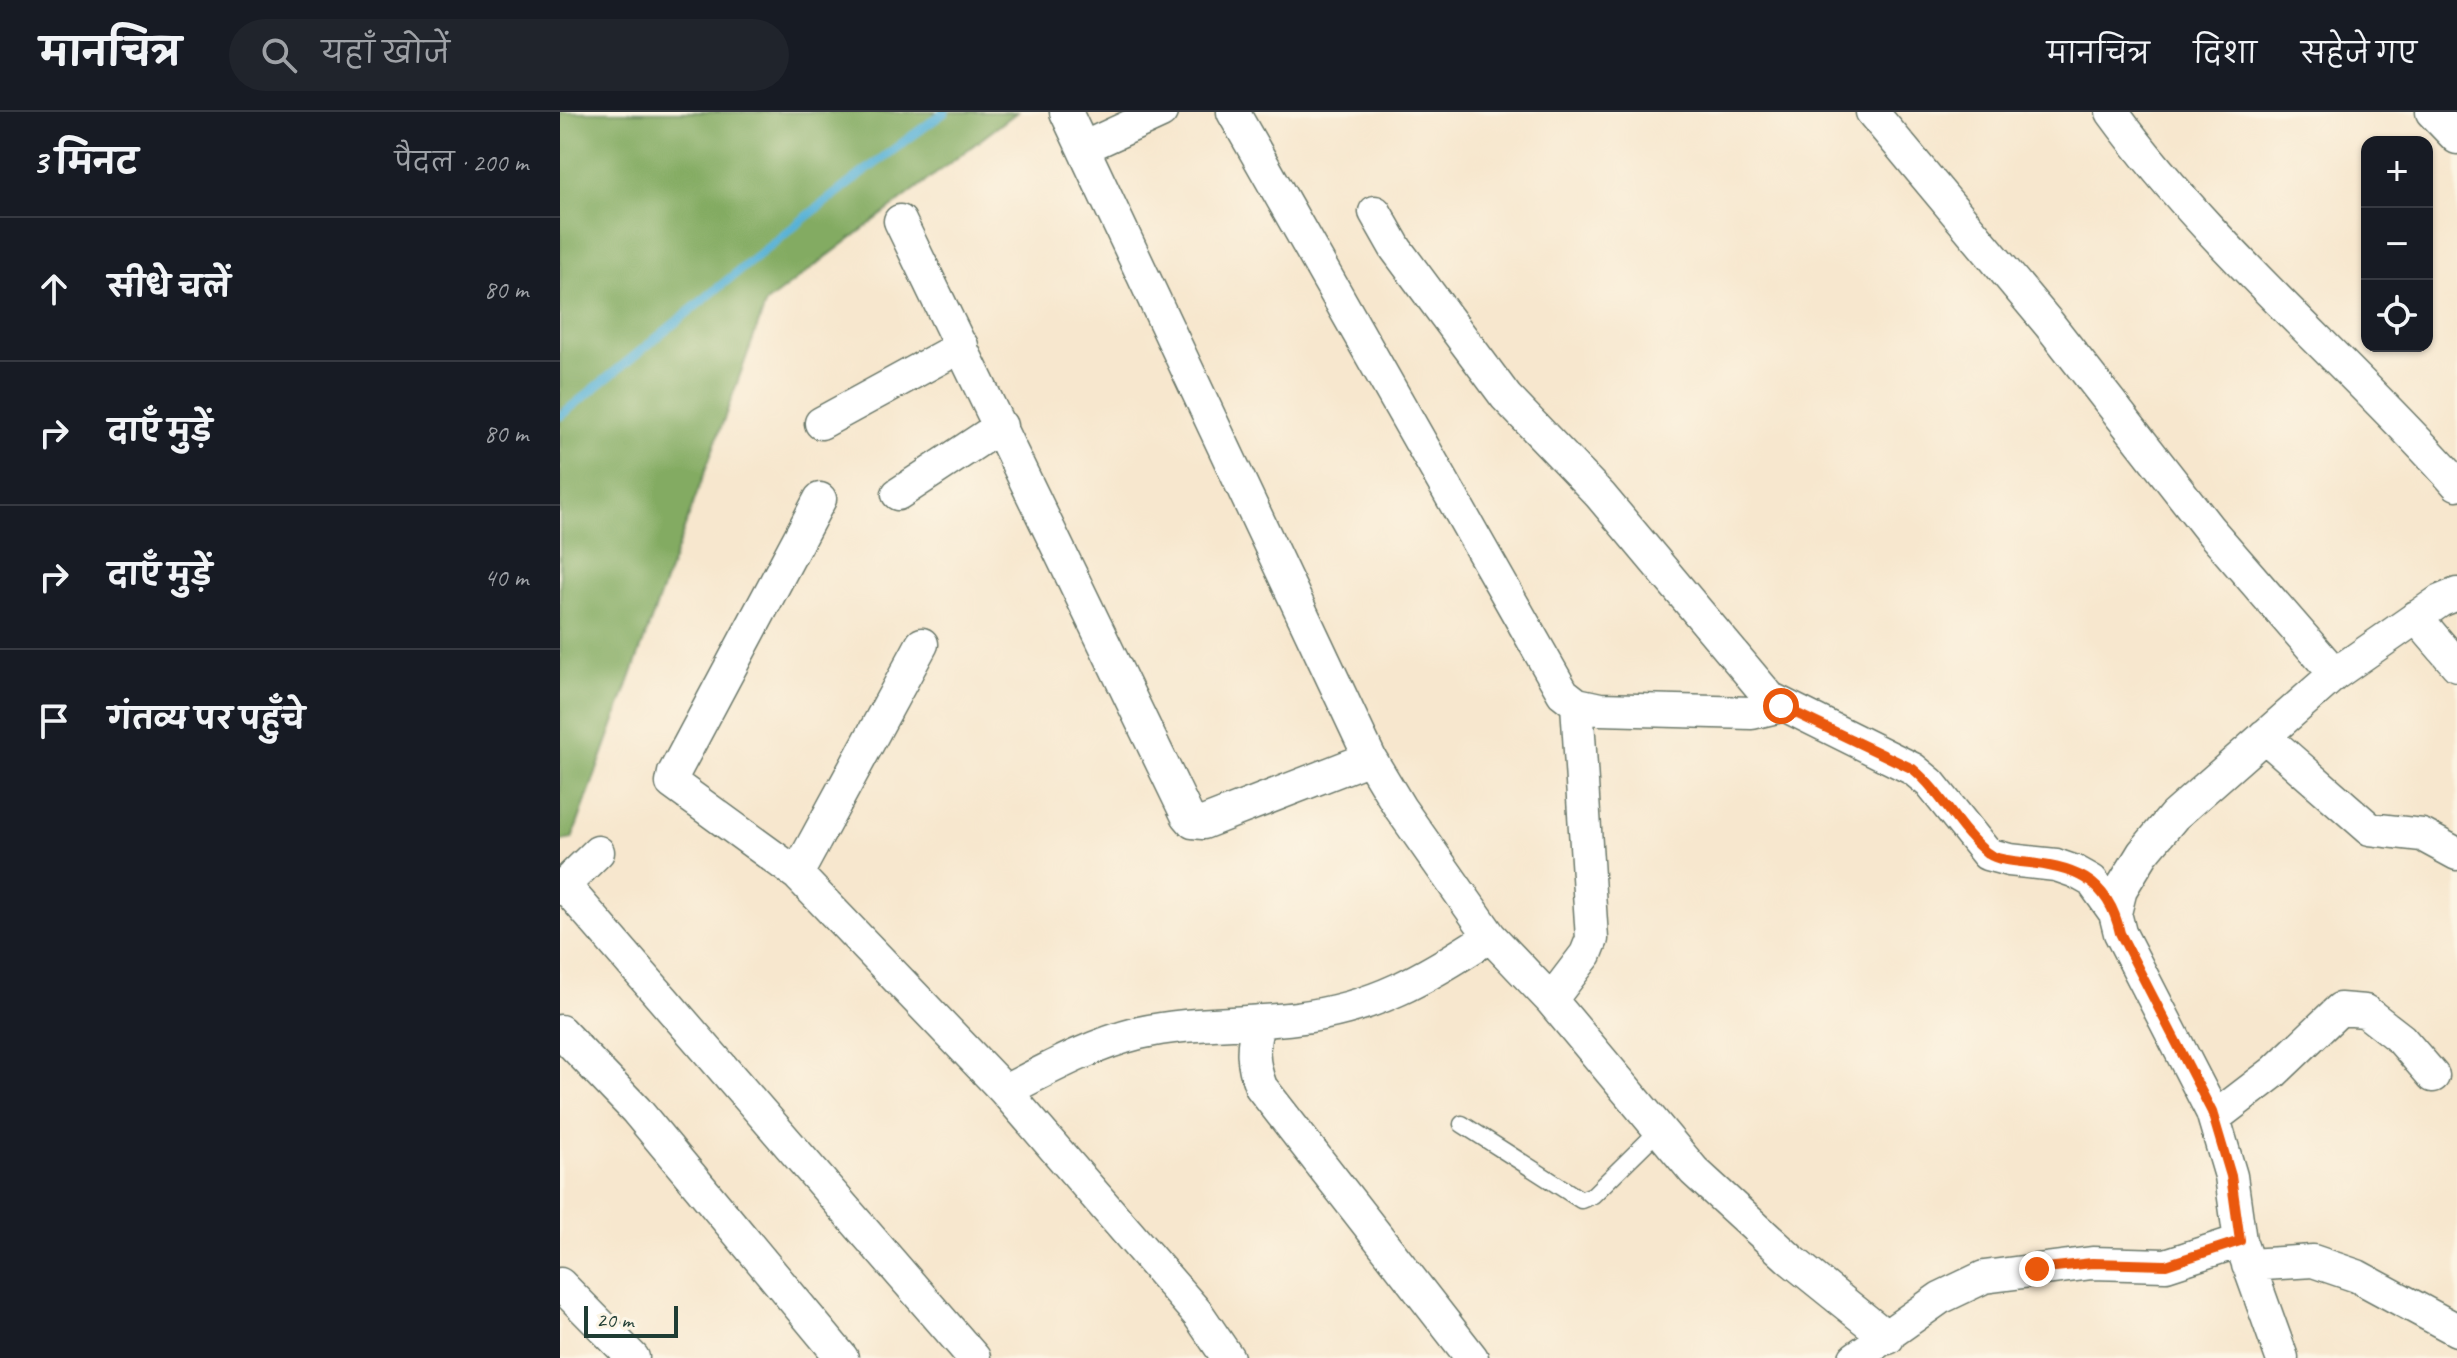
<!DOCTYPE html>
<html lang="hi">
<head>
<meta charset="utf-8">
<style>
  :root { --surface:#171b24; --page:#20242c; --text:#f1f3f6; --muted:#9ea1a6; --line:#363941 }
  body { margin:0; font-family:Caveat,"Playpen Sans Deva",sans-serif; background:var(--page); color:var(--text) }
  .controls { position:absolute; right:24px; top:24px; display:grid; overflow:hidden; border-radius:16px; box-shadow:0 2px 6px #0004 }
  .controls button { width:72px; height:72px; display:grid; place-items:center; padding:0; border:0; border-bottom:2px solid var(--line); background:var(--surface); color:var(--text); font:40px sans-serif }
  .scale { position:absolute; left:24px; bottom:20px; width:94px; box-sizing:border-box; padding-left:8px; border:4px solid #1f3d34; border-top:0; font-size:22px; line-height:28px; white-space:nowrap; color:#1f3d34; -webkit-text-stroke:6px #fcf5e5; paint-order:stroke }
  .stop { position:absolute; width:24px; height:24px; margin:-18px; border:6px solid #ea580c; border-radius:50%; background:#fff }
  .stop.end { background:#ea580c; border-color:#fff; box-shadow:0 2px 8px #0008 }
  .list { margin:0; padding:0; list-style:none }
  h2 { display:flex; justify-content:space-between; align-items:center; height:104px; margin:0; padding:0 32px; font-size:34px }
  h2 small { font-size:26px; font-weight:400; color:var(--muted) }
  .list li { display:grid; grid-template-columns:52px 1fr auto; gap:24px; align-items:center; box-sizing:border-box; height:144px; padding:0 32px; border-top:2px solid var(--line) }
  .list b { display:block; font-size:30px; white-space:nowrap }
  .list em { font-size:26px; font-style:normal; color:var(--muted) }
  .icon { flex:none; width:44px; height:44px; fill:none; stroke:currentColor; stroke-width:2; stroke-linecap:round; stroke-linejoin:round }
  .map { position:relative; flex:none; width:1897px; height:1246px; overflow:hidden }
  header { display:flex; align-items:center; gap:48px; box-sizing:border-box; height:112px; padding:0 40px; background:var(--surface); border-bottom:2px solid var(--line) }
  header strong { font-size:38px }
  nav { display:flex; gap:44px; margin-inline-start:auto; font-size:28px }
  .search { width:560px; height:72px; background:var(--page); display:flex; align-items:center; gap:20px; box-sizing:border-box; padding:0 28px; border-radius:44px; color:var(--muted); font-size:30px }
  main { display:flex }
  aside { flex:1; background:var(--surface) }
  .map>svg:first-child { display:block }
  .forest { fill:#83ab62; stroke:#51744b; stroke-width:2 }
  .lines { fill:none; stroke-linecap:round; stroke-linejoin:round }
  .stream { stroke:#59b2d7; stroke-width:9 }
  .lane-casing { stroke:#6b786a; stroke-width:19 }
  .street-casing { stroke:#6b786a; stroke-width:35 }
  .lane { stroke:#fff; stroke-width:16 }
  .street { stroke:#fff; stroke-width:32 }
  .route { stroke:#ea580c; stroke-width:10 }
</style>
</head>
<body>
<header>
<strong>मानचित्र</strong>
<div class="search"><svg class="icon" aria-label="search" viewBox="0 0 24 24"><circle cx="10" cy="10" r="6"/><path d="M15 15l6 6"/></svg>यहाँ खोजें</div>
<nav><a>मानचित्र</a><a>दिशा</a><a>सहेजे गए</a></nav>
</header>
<main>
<aside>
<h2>3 मिनट<small>पैदल · 200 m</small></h2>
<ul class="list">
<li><svg class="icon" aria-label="ahead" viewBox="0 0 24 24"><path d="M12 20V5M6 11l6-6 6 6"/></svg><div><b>सीधे चलें</b></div><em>80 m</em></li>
<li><svg class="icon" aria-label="right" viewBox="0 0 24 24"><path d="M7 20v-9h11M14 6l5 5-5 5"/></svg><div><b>दाएँ मुड़ें</b></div><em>80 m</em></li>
<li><svg class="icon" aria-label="right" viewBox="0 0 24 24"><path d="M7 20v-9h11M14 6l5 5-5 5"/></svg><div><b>दाएँ मुड़ें</b></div><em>40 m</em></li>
<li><svg class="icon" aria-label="arrive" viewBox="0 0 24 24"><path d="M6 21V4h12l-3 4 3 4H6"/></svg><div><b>गंतव्य पर पहुँचे</b></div></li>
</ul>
</aside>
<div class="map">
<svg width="1897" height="1246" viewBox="0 0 1897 1246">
  <rect width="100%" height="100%" fill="#fcf5e5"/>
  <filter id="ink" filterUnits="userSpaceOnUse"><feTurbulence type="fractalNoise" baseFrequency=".0125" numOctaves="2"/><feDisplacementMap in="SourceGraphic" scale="16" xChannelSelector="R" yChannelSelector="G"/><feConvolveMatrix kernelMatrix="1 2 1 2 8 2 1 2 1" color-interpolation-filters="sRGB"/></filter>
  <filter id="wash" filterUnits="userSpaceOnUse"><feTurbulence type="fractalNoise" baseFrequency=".006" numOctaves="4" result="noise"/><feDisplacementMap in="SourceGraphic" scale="32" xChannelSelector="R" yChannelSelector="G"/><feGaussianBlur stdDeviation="1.8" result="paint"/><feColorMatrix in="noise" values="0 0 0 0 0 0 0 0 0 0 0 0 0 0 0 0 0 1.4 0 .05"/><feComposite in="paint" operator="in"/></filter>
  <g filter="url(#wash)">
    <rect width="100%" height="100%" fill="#f7e7ce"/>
    <path class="forest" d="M 0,0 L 457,0 L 206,191 L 12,727 L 0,729 Z"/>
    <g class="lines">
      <path class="stream" d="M 0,304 C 128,202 252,95 385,0"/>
    </g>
  </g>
  <g filter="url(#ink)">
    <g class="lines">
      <defs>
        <path id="lane" d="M 902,1012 L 1021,1088 L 1033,1083 L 1099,1018"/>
        <path id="street" d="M 506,0 L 810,646 L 840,696 L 930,824 L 991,888 L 1134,1059 L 1230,1147 L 1328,1226
          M 673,0 L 1003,581 L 1017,592 L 1040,597 L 1192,601 L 1221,594
          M 1312,0 L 1489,212 L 1649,417 L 1775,562
          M 1552,0 C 1651,136 1785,246 1897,372
          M 1872,0 L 1897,26
          M 523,36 L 601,0
          M 815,100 L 836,137 L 946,285 L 1040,383 L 1210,586 L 1353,657 L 1370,671 L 1427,742 L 1449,748 L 1496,753 L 1516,760 L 1532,769 L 1555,801
          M 340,109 L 627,703 L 633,710 L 643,711 L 810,646
          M 261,311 L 402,234
          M 338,382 L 441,314
          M 260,387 L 114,661 L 112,671 L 237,762 L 445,979 L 638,1202 L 668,1246
          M 1856,505 L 1897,553
          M 1704,624 L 1810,717 L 1862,723 L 1897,742
          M 237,762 L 362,532
          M 4,773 L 414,1246
          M 0,777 L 38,740
          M 991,888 L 1026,842 L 1032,827 L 1017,592
          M 699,909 C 691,935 692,951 701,975 L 912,1246
          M 0,919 L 76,998 L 282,1246
          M 445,979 C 488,957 531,933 579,921 C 631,909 683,913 736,906 C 814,897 866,866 930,824
          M 1654,1006 L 1714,960 L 1780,897 L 1805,899 L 1841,927 L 1873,964
          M 1688,1153 L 1753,1149 L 1797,1164 L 1897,1218
          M 0,1172 L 73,1246
          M 1295,1246 L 1380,1186 L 1424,1165 L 1532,1151 L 1606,1153 L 1680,1129
          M 1722,1246 L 1680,1129 L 1671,1064 L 1652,1000 L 1560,821 L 1555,801 L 1561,777 L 1583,741 L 1614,704 L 1775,562 L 1880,489 L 1897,482"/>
      </defs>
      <use href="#lane" class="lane-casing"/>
      <use href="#street" class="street-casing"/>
      <use href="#lane" class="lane"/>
      <use href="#street" class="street"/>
    </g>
  </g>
  <g class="lines" filter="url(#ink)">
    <path class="route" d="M 1221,594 L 1353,657 C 1382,681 1398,717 1426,740 C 1435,748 1449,748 1461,750 C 1512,755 1548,765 1560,821 L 1652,1000 L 1671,1064 L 1680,1129 L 1606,1153 L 1532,1151 L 1477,1157"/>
  </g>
</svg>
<div class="controls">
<button>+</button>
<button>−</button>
<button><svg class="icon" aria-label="locate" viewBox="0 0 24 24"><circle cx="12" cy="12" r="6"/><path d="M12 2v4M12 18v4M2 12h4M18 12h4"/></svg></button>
</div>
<div class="scale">20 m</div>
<div class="stop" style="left:1221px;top:594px"></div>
<div class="stop end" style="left:1477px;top:1157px"></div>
</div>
</main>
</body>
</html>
